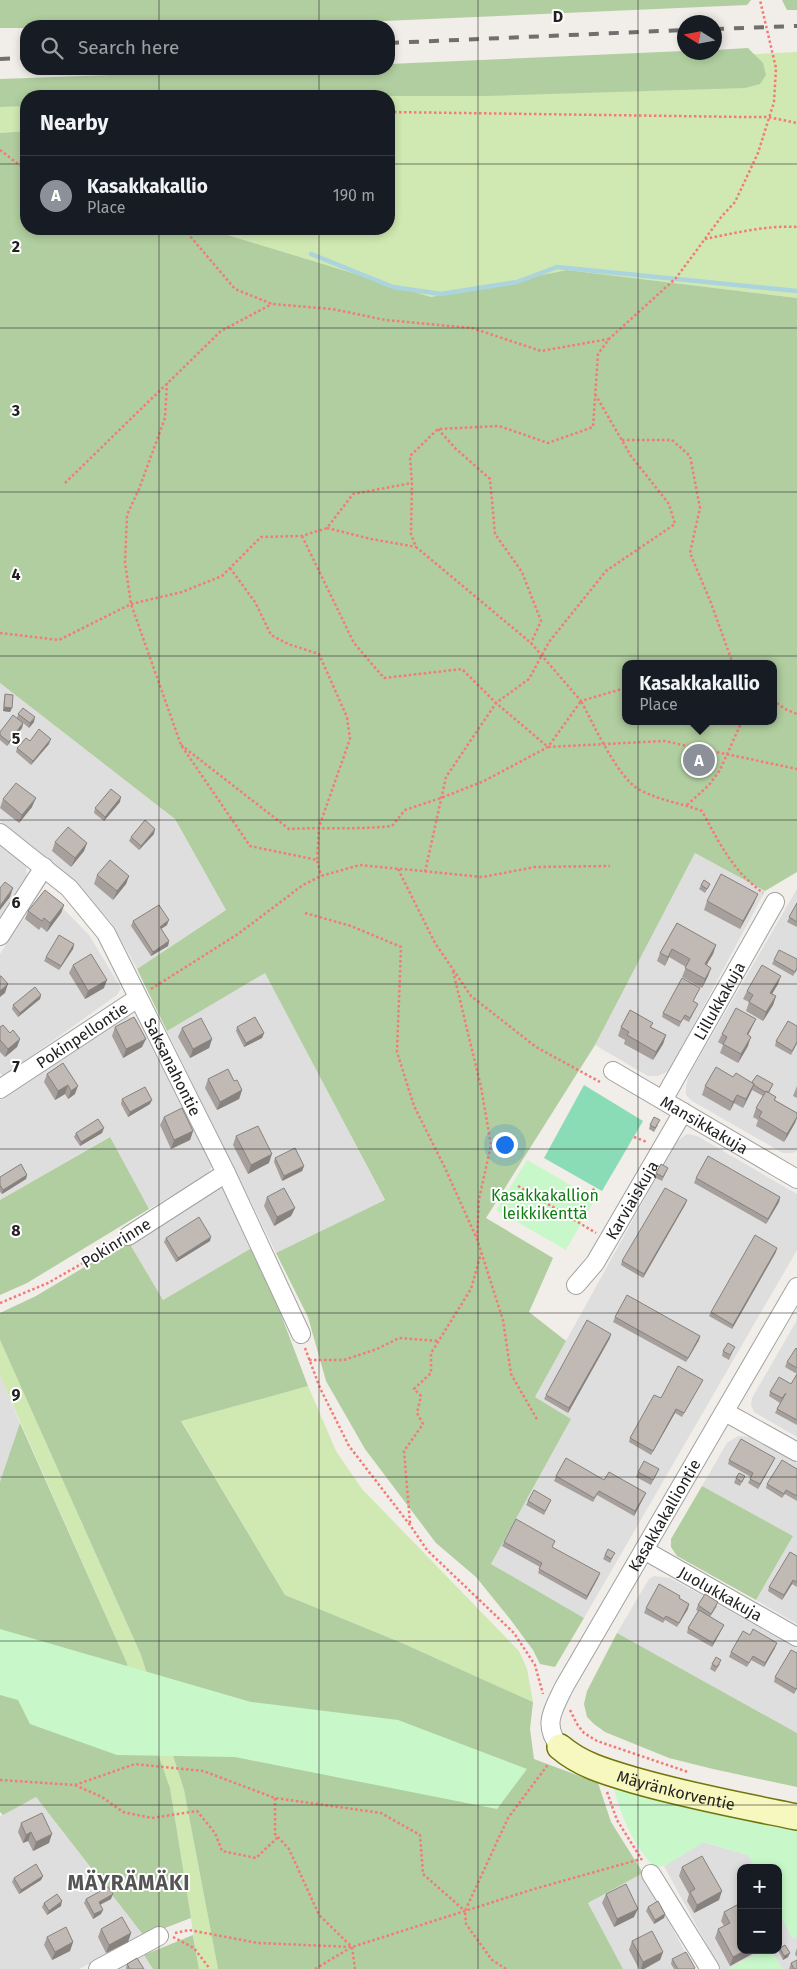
<!DOCTYPE html>
<html lang="en">
<head>
<meta charset="utf-8">
<style>
  :root { --surface:#171b24; --page:#242831; --text:#f1f3f6; --muted:#9ea1a6; --line:#363941; --accent:#8c9099 }
  body { margin:0; font-family:"Fira Sans",sans-serif; background:var(--page); color:var(--text) }
  .controls { position:absolute; right:15px; bottom:15px; display:grid; overflow:hidden; border-radius:10px; box-shadow:0 2px 8px #0003 }
  .controls button { width:45px; height:45px; display:grid; place-items:center; padding:0; border:0; border-bottom:1px solid var(--line); background:var(--surface); color:var(--text); font:25px sans-serif }
  .compass { position:absolute; left:677px; top:15px; width:45px; height:45px; border-radius:50%; background:var(--surface); box-shadow:0 2px 8px #0003; rotate:281deg }
  .you { position:absolute; left:504px; top:1144px; width:18px; height:18px; margin:-12px; border:4px solid #fff; border-radius:50%; background:#1a73e8; box-shadow:0 0 0 8px #1a73e833 }
  .badge { display:grid; place-items:center; width:32px; height:32px; border-radius:50%; background:var(--accent); color:#fff; font-size:16px; font-weight:700 }
  .pin { position:absolute; translate:-50% -50%; border:2px solid #fff; box-shadow:0 1px 5px #0006 }
  .popup { position:absolute; left:622px; top:660px; width:155px; height:65px; box-sizing:border-box; display:grid; place-content:center; border-radius:10px; background:var(--surface); filter:drop-shadow(0 1px 4px #0005); font-size:16px; white-space:nowrap; color:var(--muted) }
  .popup b { font-size:19px; color:var(--text) }
  .popup::after { content:''; position:absolute; left:50%; top:100%; margin-left:-10px; border:10px solid transparent; border-top-color:var(--surface) }
  .list { margin:0; padding:0; list-style:none }
  h2 { display:flex; justify-content:space-between; align-items:center; height:65px; margin:0; padding:0 20px; font-size:21px }
  h2 small { font-size:16px; font-weight:400; color:var(--muted) }
  .list li { display:grid; grid-template-columns:32px 1fr auto; gap:15px; align-items:center; box-sizing:border-box; height:80px; padding:0 20px; border-top:1px solid var(--line) }
  .list b { display:block; font-size:19px; white-space:nowrap }
  .list p { margin:0; font-size:16px; white-space:nowrap; color:var(--muted) }
  .list em { font-size:16px; font-style:normal; color:var(--muted) }
  .icon { flex:none; width:28px; height:28px; fill:none; stroke:currentColor; stroke-width:2; stroke-linecap:round; stroke-linejoin:round }
  .map { position:relative; flex:none; width:797px; height:1969px; overflow:hidden }
  .search { position:absolute; background:var(--surface); box-shadow:0 2px 8px #0003; left:20px; top:20px; width:375px; height:55px; display:flex; align-items:center; gap:12px; box-sizing:border-box; padding:0 18px; border-radius:20px; color:var(--muted); font-size:19px }
  .panel { position:absolute; background:var(--surface); box-shadow:0 2px 8px #0003; left:20px; top:90px; width:375px; height:145px; border-radius:20px }
  .map>svg:first-child { display:block }
  .residential { fill:#dfdede }
  .grass { fill:#d0e8b1 }
  .forest { fill:#b0ce9f; fill-rule:evenodd }
  .park { fill:#c8f8c9 }
  .pitch { fill:#8adcb7 }
  .lines { fill:none; stroke-linecap:round; stroke-linejoin:round }
  .stream { stroke:#abd4dc; stroke-width:4.5 }
  .street-casing { stroke:#a2a2a2; stroke-width:20 }
  .secondary-casing { stroke:#71760a; stroke-width:28 }
  .path { stroke:#f47a76; stroke-width:2.5; stroke-dasharray:2.5 2.5; stroke-linecap:butt }
  .street { stroke:#fff; stroke-width:18 }
  .secondary { stroke:#f7f7c0; stroke-width:25 }
  .rail { stroke:#6f6f6f; stroke-width:4; stroke-dasharray:10 10; stroke-linecap:butt }
  .wall { fill:#a69f9b }
  .shaded-wall { fill:#87827e }
  .building { fill:#c1b9b4; stroke:#87827e }
  .grid { fill:none; stroke:#212121; stroke-width:1; stroke-opacity:0.55 }
  .labels { text-anchor:middle; dominant-baseline:central; stroke-width:4; stroke-linejoin:round; paint-order:stroke }
  .street-label { font-size:16px; fill:#212121; stroke:#fff }
  .park-label { font-size:16px; fill:#117d13; stroke:#fff }
  .district-label { font-size:21px; font-weight:bold; letter-spacing:1px; fill:#545454; stroke:#fff }
  .grid-label { font-size:16px; text-anchor:middle; font-weight:bold; fill:#212121; stroke:#fff; stroke-width:4; stroke-linejoin:round; paint-order:stroke }
</style>
</head>
<body>
<div class="map">
<svg width="797" height="1969" viewBox="0 0 797 1969">
  <rect width="100%" height="100%" fill="#f1ede8"/>
  <path class="residential" d="M 0,683 L 175,819 L 226,910 L 137,969 L 111,922 L 57,866 L 0,821 Z
    M 0,844 L 26,865 L 27,881 L 0,922 Z
    M 695,853 L 765,891 L 669,1071 L 658,1076 L 648,1076 L 595,1045 Z
    M 797,889 L 797,1151 L 792,1153 L 783,1153 L 692,1101 L 686,1095 L 686,1086 L 689,1075 Z
    M 42,892 L 49,894 L 89,935 L 121,988 L 117,995 L 3,1076 L 0,1073 L 0,954 Z
    M 265,972 L 385,1201 L 276,1253 L 167,1031 Z
    M 127,1016 L 137,1019 L 212,1166 L 207,1175 L 149,1209 L 109,1137 L 0,1200 L 0,1100 Z
    M 687,1134 L 697,1136 L 797,1194 L 797,1250 L 584,1618 L 491,1564 L 571,1419 L 535,1397 L 676,1142 Z
    M 223,1184 L 255,1246 L 163,1300 L 128,1241 Z
    M 797,1320 L 797,1437 L 754,1412 L 751,1405 L 752,1398 Z
    M 0,1376 L 20,1423 L 1,1482 L 0,1482 Z
    M 738,1436 L 750,1437 L 797,1463 L 797,1624 L 756,1600 L 793,1536 L 702,1486 L 727,1443 Z
    M 654,1576 L 670,1578 L 797,1648 L 797,1733 L 617,1633 L 649,1579 Z
    M 36,1797 L 144,1936 L 79,1969 L 0,1969 L 0,1816 Z
    M 703,1842 L 748,1855 L 755,1868 L 741,1868 L 741,1950 L 764,1950 L 728,1969 L 720,1969 L 664,1866 Z
    M 643,1873 L 694,1969 L 623,1969 L 588,1903 Z
    M 778,1911 L 793,1938 L 797,1936 L 797,1969 L 782,1969 L 771,1950 L 778,1950 Z
    M 144,1955 L 153,1969 L 117,1969 Z"/>
  <path class="grass" d="M 797,52 L 797,298 L 567,270 L 431,297 L 208,229 L 389,229 L 389,96 L 26,96 L 26,131 L 0,133 L 0,83 L 469,69 Z
    M 0,1340 L 141,1655 L 184,1790 L 218,1969 L 199,1969 L 170,1788 L 126,1661 L 0,1376 Z
    M 308,1386 L 336,1451 L 362,1489 L 519,1651 L 527,1669 L 533,1702 L 402,1643 L 285,1595 L 181,1420 Z"/>
  <path class="forest" d="M 0,0 L 751,0 L 747,5 L 269,26 L 26,26 L 26,28 L 0,28 Z
    M 782,0 L 797,0 L 797,10 L 787,10 Z
    M 748,48 L 763,63 L 766,75 L 760,84 L 745,88 L 487,96 L 26,96 L 26,106 L 0,107 L 0,79 L 276,69 L 389,69 L 389,64 L 684,51 L 714,52 L 715,50 Z
    M 26,131 L 26,229 L 208,229 L 431,297 L 567,270 L 797,298 L 797,872 L 765,891 L 695,853 L 595,1045 L 486,1218 L 553,1258 L 529,1312 L 566,1341 L 535,1397 L 571,1419 L 491,1564 L 584,1618 L 555,1667 L 540,1664 L 533,1650 L 510,1619 L 476,1577 L 436,1543 L 365,1449 L 326,1381 L 308,1317 L 276,1253 L 385,1200 L 265,973 L 167,1031 L 137,969 L 226,910 L 175,819 L 0,683 L 0,133 ZM 625,664 L 773,664 L 773,721 L 625,721 Z
    M 110,1137 L 149,1209 L 27,1283 L 0,1295 L 0,1200 Z
    M 128,1241 L 163,1300 L 255,1246 L 308,1386 L 181,1421 L 285,1595 L 402,1643 L 533,1702 L 530,1729 L 534,1759 L 598,1783 L 611,1822 L 643,1873 L 588,1903 L 623,1969 L 218,1969 L 184,1790 L 141,1655 L 0,1340 L 0,1313 L 36,1296 Z
    M 20,1423 L 126,1661 L 170,1788 L 191,1918 L 144,1936 L 36,1797 L 3,1815 L 0,1812 L 0,1482 Z
    M 702,1486 L 793,1536 L 756,1600 L 677,1556 L 671,1547 L 671,1539 Z
    M 617,1633 L 797,1733 L 797,1787 L 713,1769 L 669,1758 L 605,1732 L 594,1724 L 587,1717 L 584,1704 L 587,1691 Z
    M 193,1935 L 199,1969 L 153,1969 L 144,1955 Z"/>
  <path class="park" d="M 527,1160 L 595,1199 L 566,1250 L 496,1210 Z
    M 0,1629 L 251,1702 L 398,1720 L 527,1769 L 497,1809 L 235,1757 L 117,1755 L 30,1724 L 18,1700 L 0,1695 Z
    M 616,1786 L 797,1829 L 797,1936 L 793,1939 L 778,1911 L 778,1868 L 755,1868 L 748,1855 L 704,1842 L 664,1866 L 654,1867 C 634,1846 621,1817 614,1789 Z
    M 764,1950 L 771,1950 L 782,1969 L 728,1969 Z"/>
  <path class="pitch" d="M 584,1085 L 643,1121 L 602,1191 L 544,1158 Z"/>
  <g class="lines">
    <path class="stream" d="M 311,254 L 393,287 L 441,294 L 517,282 L 557,267 L 797,291"/>
    <defs>
      <g id="street">
        <path id="s1" d="M 0,833 L 69,888 L 106,933 L 226,1173 L 301,1334"/>
        <path d="M 0,936 L 44,867"/>
        <path id="s2" d="M 613,1071 L 797,1179"/>
        <path id="s3" d="M 0,1089 L 138,998"/>
        <path id="s4" d="M 663,1100 L 775,902"/>
        <path d="M 128,1236 L 226,1173"/>
        <path id="s5" d="M 576,1285 L 595,1263 L 683,1112"/>
        <path d="M 725,1412 L 797,1452"/>
        <path id="s6" d="M 644,1550 L 797,1637"/>
        <path id="s7" d="M 560,1747 C 542,1725 553,1710 564,1687 L 797,1287"/>
        <path d="M 651,1874 L 710,1969"/>
        <path d="M 98,1969 L 159,1936"/>
      </g>
      <g id="secondary">
        <path id="s8" d="M 560,1747 C 582,1766 610,1773 637,1781 C 689,1796 743,1806 797,1817"/>
      </g>
    </defs>
    <use href="#street" class="street-casing"/>
    <use href="#secondary" class="secondary-casing"/>
    <path class="path" d="M 389,112 L 745,117 L 768,117 L 797,123
      M 0,150 L 26,170
      M 184,229 L 235,289 L 272,304 L 332,309 L 385,320 L 472,328 L 541,351 L 609,339
      M 705,239 C 735,233 767,225 797,227
      M 167,383 L 165,418 L 139,489 L 127,515 L 125,563 L 131,604 L 181,745 L 250,846 L 317,860 L 321,876
      M 438,429 L 455,448 L 490,479 L 495,534 L 522,572 L 541,621 L 531,643
      M 622,440 L 672,440 L 690,456 L 700,508 L 690,553 L 711,603 L 733,664
      M 65,483 L 221,331 L 272,304
      M 327,528 L 371,539 L 416,547
      M 302,536 L 354,643 L 384,678 L 462,669 L 496,703 L 548,747 L 664,741 L 797,769
      M 230,568 L 255,602 L 271,635 L 288,644 L 319,654 L 347,717 L 350,739 L 319,827 L 317,860
      M 0,633 L 59,640 L 131,604 L 182,592 L 222,576 L 261,537 L 302,536 L 327,528 L 353,494 L 412,483
      M 625,688 L 581,701 L 531,643 L 416,547 L 411,534 L 412,483 L 410,456 L 438,429 L 499,426 L 548,443 L 593,427 L 598,354 L 609,339 L 676,278 L 722,216 L 735,202 L 758,153 L 774,102 L 776,68 L 760,0
      M 773,700 L 785,709 L 797,714
      M 181,745 L 289,829 C 324,827 357,830 392,826 L 405,810 L 441,798 L 484,781 L 548,747 L 581,701 C 593,723 618,779 640,790 C 661,801 681,803 702,811 C 720,844 732,870 763,893
      M 687,805 L 709,785 L 720,770 L 742,721
      M 398,869 L 435,943 L 471,996 L 536,1047 L 600,1082
      M 425,872 L 446,777 L 496,703 L 529,679 L 549,642 L 606,571 L 675,524 L 669,504 L 631,456 L 595,394
      M 305,913 L 351,926 L 401,947 L 397,1052 L 414,1106 L 445,1168 L 477,1239 L 503,1320 L 511,1374 L 538,1421
      M 453,971 L 481,1087 L 491,1145 L 479,1199 L 477,1237
      M 151,989 L 238,934 L 303,885 L 321,876 L 360,865 L 483,877 L 535,867 L 610,866
      M 634,1137 L 647,1142
      M 518,1186 L 596,1233
      M 574,1220 L 588,1195 L 596,1187
      M 0,1303 L 48,1283 L 116,1244
      M 305,1348 L 320,1388 L 349,1446 L 410,1525 L 427,1550 L 514,1633 L 535,1665 L 543,1694
      M 309,1360 L 344,1360 L 377,1349 L 399,1338 L 439,1341
      M 410,1523 L 404,1451 L 423,1424 L 417,1413 L 421,1396 L 414,1389 L 431,1373 L 431,1353 L 471,1289 L 481,1253
      M 570,1710 L 577,1724 L 584,1733 L 597,1741 L 688,1772
      M 0,1780 L 75,1785 L 135,1764 L 203,1771 L 275,1798 L 381,1813 L 420,1835 L 423,1874 L 465,1911
      M 75,1785 L 102,1797 L 123,1812 L 152,1818 L 197,1811 L 215,1833 L 222,1851 L 256,1858 L 278,1837
      M 607,1792 L 617,1820 L 642,1860
      M 275,1798 L 275,1834 L 289,1849 L 319,1915 L 352,1947 L 355,1969
      M 175,1933 L 189,1930 L 258,1943 L 352,1947 L 534,1889 L 641,1859
      M 173,1937 L 194,1948 L 210,1969
      M 315,1969 L 350,1948
      M 506,1969 L 492,1960 L 466,1924 L 465,1911 L 508,1818 L 549,1763"/>
    <use href="#street" class="street"/>
    <use href="#secondary" class="secondary"/>
    <path class="rail" d="M 714,29 L 797,26
      M 389,43 L 684,30
      M 0,59 L 26,58"/>
  </g>
  <path class="wall" d="M 5,694 L 12,708 L 10,712 L 3,711 L 4,699 Z
    M 18,714 L 34,722 L 29,728 L 17,718 Z
    M 23,723 L 22,728 L 7,746 L 0,740 L 0,732 Z
    M 30,741 L 49,744 L 31,765 L 16,752 L 17,748 Z
    M 3,799 L 32,807 L 19,823 L 0,808 Z
    M 120,802 L 104,821 L 94,813 L 95,808 Z
    M 154,834 L 139,850 L 129,841 L 131,837 Z
    M 55,842 L 87,843 L 84,851 L 71,867 L 52,851 Z
    M 97,875 L 129,876 L 126,884 L 113,900 L 94,884 Z
    M 710,884 L 705,893 L 699,889 L 701,885 Z
    M 758,894 L 754,903 L 740,929 L 704,910 L 707,901 Z
    M 797,903 L 797,927 L 787,922 Z
    M 64,905 L 61,913 L 47,932 L 41,927 L 39,930 L 25,919 L 28,911 Z
    M 133,921 L 167,925 L 161,929 L 169,941 L 168,946 L 151,956 L 131,926 Z
    M 677,923 L 716,945 L 713,954 L 706,965 L 711,968 L 708,976 L 702,988 L 682,977 L 686,967 L 669,957 L 665,966 L 657,961 L 660,953 Z
    M 74,944 L 73,949 L 59,970 L 44,961 L 46,957 Z
    M 774,960 L 797,970 L 793,976 L 772,964 Z
    M 73,965 L 104,988 L 85,999 L 69,973 Z
    M 778,984 L 772,994 L 776,996 L 773,1005 L 763,1021 L 746,1011 L 749,1002 L 743,999 L 747,991 Z
    M 698,992 L 693,1001 L 698,1004 L 689,1022 L 683,1019 L 679,1027 L 662,1017 L 663,1013 Z
    M 41,995 L 40,999 L 18,1017 L 12,1009 L 13,1005 Z
    M 756,1019 L 748,1035 L 748,1046 L 738,1063 L 720,1053 L 723,1045 L 718,1042 L 722,1034 Z
    M 653,1023 L 651,1027 L 666,1035 L 663,1044 L 653,1060 L 624,1044 L 625,1040 L 618,1036 L 621,1027 Z
    M 797,1026 L 797,1044 L 791,1055 L 775,1046 L 776,1041 Z
    M 0,1027 L 20,1039 L 17,1047 L 5,1057 L 0,1052 Z
    M 115,1027 L 142,1047 L 123,1058 L 112,1036 Z
    M 237,1027 L 264,1033 L 262,1038 L 244,1047 L 236,1031 Z
    M 182,1028 L 212,1039 L 209,1048 L 190,1058 L 178,1037 Z
    M 63,1063 L 75,1094 L 68,1099 L 65,1094 L 55,1100 L 44,1082 L 47,1074 Z
    M 733,1077 L 752,1082 L 773,1084 L 769,1093 L 776,1097 L 775,1100 L 797,1113 L 797,1118 L 795,1123 L 784,1142 L 756,1126 L 758,1120 L 753,1117 L 756,1108 L 763,1096 L 752,1090 L 743,1108 L 734,1103 L 730,1111 L 702,1095 L 705,1086 Z
    M 208,1079 L 234,1081 L 242,1090 L 239,1099 L 217,1110 L 205,1088 Z
    M 797,1086 L 797,1098 L 793,1096 Z
    M 122,1099 L 150,1104 L 128,1117 L 121,1104 Z
    M 164,1117 L 193,1131 L 190,1140 L 171,1149 L 160,1125 Z
    M 650,1125 L 658,1125 L 654,1132 L 649,1129 Z
    M 76,1133 L 102,1133 L 80,1146 L 74,1137 Z
    M 236,1136 L 269,1163 L 248,1174 L 233,1145 Z
    M 275,1158 L 304,1166 L 302,1171 L 282,1181 L 274,1162 Z
    M 668,1168 L 662,1181 L 654,1177 L 656,1173 Z
    M 27,1175 L 26,1179 L 2,1194 L 0,1192 L 0,1177 Z
    M 696,1178 L 780,1197 L 779,1202 L 766,1224 L 694,1183 Z
    M 267,1197 L 295,1208 L 291,1216 L 274,1226 L 264,1206 Z
    M 687,1200 L 685,1205 L 643,1278 L 621,1265 L 622,1261 Z
    M 166,1238 L 210,1241 L 176,1262 L 164,1242 Z
    M 776,1252 L 732,1329 L 709,1316 L 711,1312 Z
    M 615,1317 L 700,1336 L 699,1340 L 686,1362 L 613,1322 Z
    M 610,1338 L 568,1413 L 544,1399 L 546,1395 Z
    M 797,1349 L 797,1374 L 785,1367 L 787,1362 Z
    M 723,1351 L 733,1351 L 729,1360 L 722,1356 Z
    M 797,1374 L 797,1425 L 775,1413 L 780,1403 L 769,1396 L 770,1392 L 791,1384 Z
    M 703,1380 L 701,1384 L 682,1417 L 675,1413 L 651,1455 L 629,1442 L 630,1438 L 661,1398 Z
    M 729,1460 L 773,1462 L 758,1489 L 748,1483 L 751,1477 L 728,1464 Z
    M 797,1469 L 797,1501 L 785,1494 L 782,1498 L 766,1488 L 767,1484 Z
    M 638,1472 L 657,1473 L 651,1485 L 636,1477 Z
    M 556,1476 L 644,1497 L 634,1516 L 597,1495 L 593,1502 L 554,1481 Z
    M 736,1478 L 743,1480 L 740,1486 L 734,1483 Z
    M 551,1500 L 544,1515 L 526,1505 L 528,1501 Z
    M 504,1542 L 553,1548 L 598,1578 L 586,1600 L 538,1573 L 540,1567 L 502,1546 Z
    M 605,1555 L 613,1557 L 610,1563 L 603,1559 Z
    M 797,1556 L 797,1587 L 792,1584 L 782,1600 L 768,1591 L 769,1587 Z
    M 679,1598 L 689,1604 L 677,1627 L 665,1620 L 663,1623 L 644,1613 L 646,1608 Z
    M 698,1605 L 717,1606 L 710,1617 L 724,1625 L 722,1629 L 712,1647 L 687,1633 L 688,1628 L 698,1611 L 696,1610 Z
    M 750,1635 L 775,1648 L 764,1667 L 751,1660 L 747,1667 L 729,1657 L 731,1652 Z
    M 797,1653 L 797,1689 L 794,1694 L 774,1682 L 775,1677 Z
    M 712,1664 L 720,1664 L 715,1672 L 710,1669 Z
    M 21,1823 L 49,1843 L 33,1851 L 28,1841 L 23,1843 L 18,1832 Z
    M 682,1867 L 719,1900 L 694,1913 L 687,1901 L 689,1894 L 679,1876 Z
    M 43,1876 L 41,1880 L 19,1894 L 12,1882 L 14,1878 Z
    M 606,1894 L 634,1917 L 614,1927 L 602,1903 Z
    M 86,1899 L 111,1899 L 100,1905 L 101,1914 L 93,1919 L 84,1903 Z
    M 44,1903 L 61,1906 L 47,1915 L 42,1907 Z
    M 737,1905 L 741,1950 L 753,1950 L 752,1954 L 730,1966 L 715,1938 L 718,1929 L 724,1926 L 721,1921 L 724,1912 Z
    M 648,1907 L 665,1914 L 664,1918 L 654,1924 L 646,1911 Z
    M 101,1929 L 131,1933 L 128,1942 L 106,1953 L 98,1937 Z
    M 47,1937 L 73,1942 L 70,1951 L 52,1960 L 44,1945 Z
    M 632,1941 L 663,1952 L 660,1960 L 644,1969 L 639,1969 L 629,1950 Z
    M 780,1948 L 788,1957 L 783,1960 L 779,1952 Z
    M 797,1948 L 797,1957 L 795,1954 Z
    M 672,1959 L 695,1968 L 695,1969 L 674,1969 L 671,1964 Z
    M 791,1963 L 797,1969 L 789,1969 Z
    M 127,1964 L 144,1969 L 126,1969 L 126,1968 Z"/>
  <path class="shaded-wall" d="M 4,707 L 12,708 L 10,712 L 3,711 Z
    M 35,717 L 34,722 L 29,728 L 30,723 Z
    M 23,723 L 22,728 L 7,746 L 9,742 Z
    M 51,739 L 49,744 L 31,765 L 33,761 Z
    M 121,797 L 120,802 L 104,821 L 105,817 Z
    M 36,798 L 32,807 L 19,823 L 22,815 Z
    M 155,829 L 154,834 L 139,850 L 141,846 Z
    M 87,843 L 84,851 L 71,867 L 75,858 Z
    M 129,876 L 126,884 L 113,900 L 117,891 Z
    M 13,888 L 10,897 L 0,910 L 0,906 Z
    M 758,894 L 754,903 L 740,929 L 743,921 Z
    M 64,905 L 61,913 L 47,932 L 50,923 Z
    M 169,920 L 167,925 L 158,931 L 160,927 Z
    M 169,941 L 168,946 L 151,956 L 153,952 Z
    M 74,944 L 73,949 L 59,970 L 61,966 Z
    M 716,945 L 713,954 L 702,973 L 705,964 Z
    M 672,949 L 669,957 L 665,966 L 668,957 Z
    M 711,968 L 708,976 L 702,988 L 705,979 Z
    M 781,976 L 778,984 L 767,1002 L 770,993 Z
    M 107,980 L 104,988 L 85,999 L 88,991 Z
    M 8,984 L 5,993 L 0,997 L 0,991 Z
    M 41,995 L 40,999 L 18,1017 L 20,1013 Z
    M 776,996 L 773,1005 L 763,1021 L 766,1012 Z
    M 756,1019 L 744,1043 L 747,1034 Z
    M 264,1033 L 262,1038 L 244,1047 L 246,1043 Z
    M 666,1035 L 663,1044 L 653,1060 L 656,1052 Z
    M 751,1037 L 748,1046 L 738,1063 L 741,1054 Z
    M 20,1039 L 17,1047 L 5,1057 L 8,1049 Z
    M 146,1039 L 142,1047 L 123,1058 L 126,1049 Z
    M 212,1039 L 209,1048 L 190,1058 L 193,1049 Z
    M 754,1084 L 751,1092 L 743,1108 L 746,1099 Z
    M 68,1085 L 65,1094 L 55,1100 L 58,1091 Z
    M 78,1086 L 75,1094 L 68,1099 L 71,1091 Z
    M 242,1090 L 239,1099 L 217,1110 L 220,1102 Z
    M 737,1095 L 734,1103 L 730,1111 L 733,1102 Z
    M 152,1100 L 150,1104 L 128,1117 L 130,1112 Z
    M 797,1117 L 795,1123 L 784,1142 L 787,1134 Z
    M 104,1128 L 102,1133 L 80,1146 L 81,1142 Z
    M 193,1131 L 190,1140 L 171,1149 L 174,1140 Z
    M 272,1154 L 269,1163 L 248,1174 L 251,1165 Z
    M 304,1166 L 302,1171 L 282,1181 L 284,1176 Z
    M 27,1175 L 26,1179 L 2,1194 L 3,1190 Z
    M 780,1197 L 779,1202 L 766,1224 L 768,1219 Z
    M 687,1200 L 685,1205 L 643,1278 L 644,1274 Z
    M 295,1208 L 291,1216 L 274,1226 L 277,1217 Z
    M 211,1237 L 210,1241 L 176,1262 L 178,1258 Z
    M 777,1248 L 776,1252 L 732,1329 L 733,1325 Z
    M 611,1334 L 610,1338 L 568,1413 L 569,1408 Z
    M 700,1336 L 699,1340 L 686,1362 L 688,1358 Z
    M 676,1409 L 675,1413 L 651,1455 L 653,1451 Z
    M 775,1458 L 773,1462 L 758,1489 L 760,1484 Z
    M 646,1493 L 644,1497 L 634,1516 L 635,1511 Z
    M 600,1573 L 598,1578 L 586,1600 L 587,1596 Z
    M 793,1580 L 792,1584 L 782,1600 L 784,1595 Z
    M 689,1604 L 688,1609 L 677,1627 L 679,1623 Z
    M 724,1625 L 722,1629 L 712,1647 L 713,1643 Z
    M 777,1643 L 775,1648 L 764,1667 L 765,1663 Z
    M 31,1832 L 28,1841 L 23,1843 L 26,1835 Z
    M 52,1834 L 49,1843 L 33,1851 L 36,1842 Z
    M 43,1876 L 41,1880 L 19,1894 L 21,1890 Z
    M 722,1891 L 719,1900 L 694,1913 L 697,1905 Z
    M 113,1894 L 111,1899 L 97,1906 L 99,1902 Z
    M 62,1901 L 61,1906 L 47,1915 L 49,1911 Z
    M 638,1909 L 634,1917 L 614,1927 L 617,1919 Z
    M 103,1910 L 101,1914 L 93,1919 L 94,1914 Z
    M 665,1914 L 664,1918 L 654,1924 L 655,1920 Z
    M 131,1933 L 128,1942 L 106,1953 L 109,1945 Z
    M 73,1942 L 70,1951 L 52,1960 L 55,1952 Z
    M 746,1950 L 753,1950 L 752,1954 L 730,1966 L 733,1957 Z
    M 663,1952 L 660,1960 L 644,1969 L 641,1969 L 643,1962 Z
    M 790,1953 L 788,1957 L 783,1960 L 784,1956 Z"/>
  <path class="building" d="M 5,694 L 13,695 L 12,708 L 4,707 Z
    M 23,708 L 35,717 L 30,723 L 18,714 Z
    M 13,715 L 23,723 L 9,742 L 0,735 L 0,732 Z
    M 39,729 L 51,739 L 33,761 L 17,748 L 26,738 L 30,741 Z
    M 16,783 L 36,798 L 22,815 L 3,799 Z
    M 111,789 L 121,797 L 105,817 L 95,808 Z
    M 145,820 L 155,829 L 141,846 L 131,837 Z
    M 68,827 L 87,843 L 75,858 L 55,842 Z
    M 110,860 L 129,876 L 117,891 L 97,875 Z
    M 721,874 L 758,894 L 743,921 L 707,901 Z
    M 704,880 L 710,884 L 707,889 L 701,885 Z
    M 5,882 L 13,888 L 0,906 L 0,888 Z
    M 45,890 L 64,905 L 50,923 L 44,918 L 42,921 L 28,911 Z
    M 797,903 L 797,922 L 789,917 Z
    M 159,905 L 169,920 L 160,927 L 169,941 L 153,952 L 133,921 Z
    M 677,923 L 716,945 L 705,964 L 711,968 L 705,979 L 685,968 L 690,959 L 672,949 L 668,957 L 660,953 Z
    M 59,935 L 74,944 L 61,966 L 46,957 Z
    M 779,950 L 797,959 L 797,968 L 795,972 L 774,960 Z
    M 91,954 L 107,980 L 88,991 L 73,965 Z
    M 762,965 L 781,976 L 770,993 L 776,996 L 766,1012 L 749,1002 L 753,995 L 747,991 Z
    M 0,976 L 1,976 L 8,984 L 0,991 Z
    M 682,978 L 700,988 L 693,1001 L 698,1004 L 690,1018 L 685,1015 L 681,1022 L 663,1013 Z
    M 35,987 L 41,995 L 20,1013 L 13,1005 Z
    M 736,1008 L 756,1019 L 747,1034 L 751,1037 L 741,1054 L 723,1044 L 727,1037 L 722,1034 Z
    M 630,1010 L 653,1023 L 650,1027 L 666,1035 L 656,1052 L 627,1035 L 629,1032 L 621,1027 Z
    M 134,1017 L 146,1039 L 126,1049 L 115,1027 Z
    M 255,1017 L 264,1033 L 246,1043 L 237,1027 Z
    M 201,1018 L 212,1039 L 193,1049 L 182,1028 Z
    M 788,1021 L 797,1026 L 797,1042 L 792,1051 L 776,1041 Z
    M 3,1025 L 10,1033 L 13,1030 L 20,1039 L 8,1049 L 0,1040 L 0,1027 Z
    M 63,1063 L 78,1086 L 71,1091 L 68,1085 L 58,1091 L 47,1074 Z
    M 716,1067 L 733,1077 L 736,1073 L 754,1084 L 746,1099 L 737,1095 L 733,1102 L 705,1086 Z
    M 228,1069 L 234,1081 L 237,1080 L 242,1090 L 220,1102 L 208,1079 Z
    M 757,1075 L 773,1084 L 768,1093 L 766,1091 L 765,1092 L 754,1085 L 754,1084 L 752,1082 Z
    M 145,1087 L 152,1100 L 130,1112 L 122,1099 Z
    M 766,1091 L 776,1097 L 774,1100 L 797,1113 L 797,1117 L 787,1134 L 759,1117 L 762,1112 L 756,1108 Z
    M 182,1108 L 193,1131 L 174,1140 L 164,1117 Z
    M 654,1117 L 660,1120 L 655,1128 L 650,1125 Z
    M 98,1119 L 104,1128 L 81,1142 L 76,1133 Z
    M 258,1126 L 272,1154 L 251,1165 L 236,1136 Z
    M 295,1148 L 304,1166 L 284,1176 L 275,1158 Z
    M 708,1156 L 780,1197 L 768,1219 L 696,1178 Z
    M 21,1164 L 27,1175 L 3,1190 L 0,1185 L 0,1177 Z
    M 661,1164 L 668,1168 L 663,1177 L 656,1173 Z
    M 284,1188 L 295,1208 L 277,1217 L 267,1197 Z
    M 665,1188 L 687,1200 L 644,1274 L 622,1261 Z
    M 199,1217 L 211,1237 L 178,1258 L 166,1238 Z
    M 755,1235 L 777,1248 L 733,1325 L 711,1312 Z
    M 627,1295 L 700,1336 L 688,1358 L 615,1317 Z
    M 587,1320 L 611,1334 L 569,1408 L 546,1395 Z
    M 728,1343 L 735,1347 L 730,1355 L 723,1351 Z
    M 796,1348 L 797,1349 L 797,1368 L 787,1362 Z
    M 678,1366 L 703,1380 L 684,1413 L 676,1409 L 653,1451 L 630,1438 L 654,1395 L 661,1398 Z
    M 797,1374 L 797,1420 L 777,1409 L 786,1393 L 782,1398 L 770,1392 L 779,1377 L 791,1384 Z
    M 741,1439 L 775,1458 L 760,1484 L 750,1479 L 753,1473 L 729,1460 Z
    M 566,1458 L 604,1480 L 609,1472 L 646,1493 L 635,1511 L 599,1491 L 594,1498 L 556,1476 Z
    M 782,1460 L 797,1469 L 797,1496 L 786,1490 L 784,1494 L 767,1484 Z
    M 644,1461 L 659,1469 L 653,1480 L 638,1472 Z
    M 739,1473 L 745,1476 L 742,1482 L 736,1478 Z
    M 534,1490 L 551,1500 L 545,1511 L 528,1501 Z
    M 516,1519 L 555,1541 L 552,1547 L 600,1573 L 587,1596 L 539,1569 L 542,1563 L 504,1542 Z
    M 608,1549 L 615,1553 L 611,1559 L 605,1555 Z
    M 790,1552 L 797,1556 L 797,1582 L 793,1580 L 784,1595 L 769,1587 Z
    M 659,1584 L 680,1596 L 679,1598 L 689,1604 L 679,1623 L 666,1616 L 664,1619 L 646,1608 Z
    M 705,1594 L 718,1602 L 711,1614 L 698,1605 Z
    M 699,1610 L 724,1625 L 713,1643 L 688,1628 Z
    M 753,1629 L 777,1643 L 765,1663 L 753,1656 L 749,1663 L 731,1652 L 743,1631 L 750,1635 Z
    M 791,1650 L 797,1653 L 797,1688 L 796,1689 L 775,1677 Z
    M 716,1657 L 721,1660 L 717,1667 L 712,1664 Z
    M 42,1813 L 52,1834 L 36,1842 L 31,1832 L 26,1835 L 21,1823 Z
    M 702,1856 L 722,1891 L 697,1905 L 690,1892 L 695,1889 L 682,1867 Z
    M 36,1864 L 43,1876 L 21,1890 L 14,1878 Z
    M 626,1884 L 638,1909 L 617,1919 L 606,1894 Z
    M 108,1887 L 113,1894 L 99,1902 L 103,1910 L 94,1914 L 86,1899 Z
    M 57,1894 L 62,1901 L 49,1911 L 44,1903 Z
    M 658,1901 L 665,1914 L 655,1920 L 648,1907 Z
    M 737,1905 L 741,1911 L 741,1950 L 746,1950 L 733,1957 L 718,1929 L 730,1923 L 724,1912 Z
    M 122,1917 L 131,1933 L 109,1945 L 101,1929 Z
    M 66,1927 L 73,1942 L 55,1952 L 47,1937 Z
    M 652,1931 L 663,1952 L 643,1962 L 632,1941 Z
    M 785,1945 L 790,1953 L 784,1956 L 780,1948 Z
    M 686,1952 L 695,1968 L 694,1969 L 678,1969 L 672,1959 Z
    M 137,1958 L 144,1969 L 130,1969 L 127,1964 Z
    M 797,1960 L 797,1969 L 794,1969 L 791,1963 Z"/>
  <path class="grid" d="M 159,0 L 159,26M 319,0 L 319,26M 478,0 L 478,1969M 638,0 L 638,1969M 159,69 L 159,96M 319,69 L 319,96M 0,164 L 26,164M 389,164 L 797,164M 159,229 L 159,1969M 319,229 L 319,1969M 0,328 L 797,328M 0,492 L 797,492M 0,656 L 797,656M 0,820 L 797,820M 0,984 L 797,984M 0,1149 L 797,1149M 0,1313 L 797,1313M 0,1477 L 797,1477M 0,1641 L 797,1641M 0,1805 L 797,1805"/>
  <g class="labels">
    <g class="street-label">
      <text stroke="none"><textPath href="#s4" startOffset="114">Lillukkakuja</textPath></text>
      <text stroke="none"><textPath href="#s3" startOffset="98">Pokinpellontie</textPath></text>
      <text stroke="none"><textPath href="#s1" startOffset="296">Saksanahontie</textPath></text>
      <text stroke="none"><textPath href="#s2" startOffset="106">Mansikkakuja</textPath></text>
      <text stroke="none"><textPath href="#s5" startOffset="102">Karviaiskuja</textPath></text>
      <text transform="translate(116 1243) rotate(-32)">Pokinrinne</text>
      <text stroke="none"><textPath href="#s7" startOffset="264">Kasakkakalliontie</textPath></text>
      <text stroke="none"><textPath href="#s6" startOffset="88">Juolukkakuja</textPath></text>
      <text stroke="none"><textPath href="#s8" startOffset="125">Mäyränkorventie</textPath></text>
    </g>
    <g class="park-label">
      <text x="545" y="1195">Kasakkakallion<tspan x="545" dy="18">leikkikenttä</tspan></text>
    </g>
    <g class="district-label">
      <text x="129" y="1883">MÄYRÄMÄKI</text>
    </g>
  </g>
  <g class="grid-label">
    <text x="558" y="22">D</text>
    <text x="16" y="252">2</text>
    <text x="16" y="416">3</text>
    <text x="16" y="580">4</text>
    <text x="16" y="744">5</text>
    <text x="16" y="908">6</text>
    <text x="16" y="1072">7</text>
    <text x="16" y="1236">8</text>
    <text x="16" y="1400">9</text>
  </g>
</svg>
<div class="controls">
<button>+</button>
<button>−</button>
</div>
<svg class="compass" viewBox="-18 -18 36 36"><path d="M0-13l5 13h-10z" fill="#e53935"/><path d="M0 13l5-13h-10z" fill="#9ea1a6"/></svg>
<div class="you"></div>
<div class="pin badge" style="left:699px;top:760px">A</div>
<div class="popup"><b>Kasakkakallio</b>Place</div>
<div class="search"><svg class="icon" aria-label="search" viewBox="0 0 24 24"><circle cx="10" cy="10" r="6"/><path d="M15 15l6 6"/></svg>Search here</div>
<section class="panel">
<h2>Nearby<small></small></h2>
<ul class="list">
<li><span class="badge">A</span><div><b>Kasakkakallio</b><p>Place</p></div><em>190 m</em></li>
</ul>
</section>
</div>
</body>
</html>
